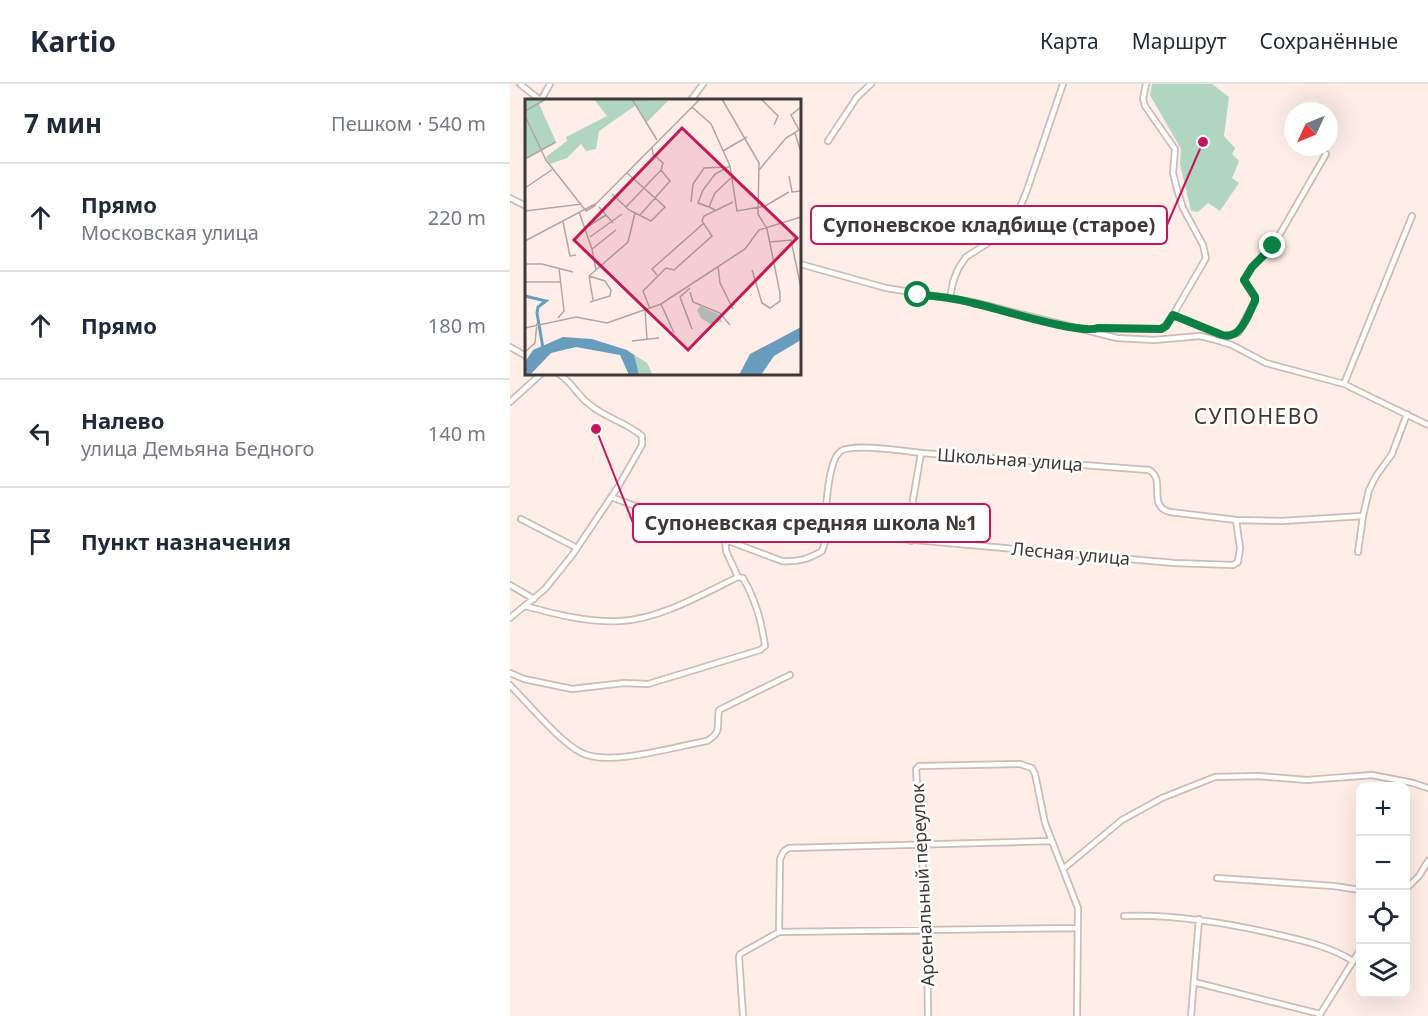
<!DOCTYPE html>
<html lang="ru">
<head>
<meta charset="utf-8">
<style>
  :root { --surface:#fff; --page:#f6f6f7; --text:#1f2937; --muted:#747a83; --line:#e0e1e3 }
  body { margin:0; font-family:"Noto Sans",sans-serif; background:var(--page); color:var(--text) }
  .controls { position:absolute; right:18px; bottom:18px; display:grid; overflow:hidden; border-radius:12px; box-shadow:0 6px 24px #0002 }
  .controls button { width:54px; height:54px; display:grid; place-items:center; padding:0; border:0; border-bottom:2px solid var(--line); background:var(--surface); color:var(--text); font:30px sans-serif }
  .compass { position:absolute; left:774px; top:18px; width:54px; height:54px; border-radius:50%; background:var(--surface); box-shadow:0 6px 24px #0002; rotate:226deg }
  .stop { position:absolute; width:18px; height:18px; margin:-14px; border:4px solid #0b8043; border-radius:50%; background:#fff }
  .stop.end { background:#0b8043; border-color:#fff; box-shadow:0 2px 6px #0008 }
  .list { margin:0; padding:0; list-style:none }
  h2 { display:flex; justify-content:space-between; align-items:center; height:78px; margin:0; padding:0 24px; font-size:26px }
  h2 small { font-size:20px; font-weight:400; color:var(--muted) }
  .list li { display:grid; grid-template-columns:39px 1fr auto; gap:18px; align-items:center; box-sizing:border-box; height:108px; padding:0 24px; border-top:2px solid var(--line) }
  .list b { display:block; font-size:22px; white-space:nowrap }
  .list p { margin:0; font-size:20px; white-space:nowrap; color:var(--muted) }
  .list em { font-size:20px; font-style:normal; color:var(--muted) }
  .icon { flex:none; width:33px; height:33px; fill:none; stroke:currentColor; stroke-width:2; stroke-linecap:round; stroke-linejoin:round }
  .map { position:relative; flex:none; width:918px; height:932px; overflow:hidden }
  header { display:flex; align-items:center; gap:36px; box-sizing:border-box; height:84px; padding:0 30px; background:var(--surface); border-bottom:2px solid var(--line) }
  header strong { font-size:28px }
  nav { display:flex; gap:33px; margin-inline-start:auto; font-size:21px }
  main { display:flex }
  aside { flex:1; background:var(--surface) }
  .map>svg:first-child { display:block }
  .green { fill:#b0d5c1 }
  .lines { fill:none; stroke-linecap:round; stroke-linejoin:round }
  .street-casing { stroke:#ccbcb6; stroke-width:8 }
  .street { stroke:#fff; stroke-width:4.5 }
  .route { stroke:#0b8043; stroke-width:8 }
  .labels { text-anchor:middle; dominant-baseline:central; stroke-width:5; stroke-linejoin:round; paint-order:stroke }
  .street-label { font-size:18px; fill:#3f3936; stroke:#fff }
  .quarter-label { font-size:21px; letter-spacing:1.5px; fill:#413530; stroke:#fff }
  .inset-river { fill:none; stroke:#689dbe; stroke-width:3 }
  .inset-road { fill:none; stroke:#b2a6a0; stroke-width:1.5 }
  .view { fill:#c2185b; fill-opacity:0.15; stroke:#c2185b; stroke-width:3 }
  .inset-edge { fill:none; stroke:#3f3936; stroke-width:3 }
  .leader { fill:none; stroke:#c2185b; stroke-width:2 }
  .callout-dot { fill:#c2185b; stroke:#fff; stroke-width:2 }
  .callout { fill:#fff; stroke:#c2185b; stroke-width:2 }
  .callout-label { font-size:20px; text-anchor:middle; font-weight:bold; fill:#3f3936 }
</style>
</head>
<body>
<header>
<strong>Kartio</strong>
<nav><a>Карта</a><a>Маршрут</a><a>Сохранённые</a></nav>
</header>
<main>
<aside>
<h2>7 мин<small>Пешком · 540 m</small></h2>
<ul class="list">
<li><svg class="icon" aria-label="ahead" viewBox="0 0 24 24"><path d="M12 20V5M6 11l6-6 6 6"/></svg><div><b>Прямо</b><p>Московская улица</p></div><em>220 m</em></li>
<li><svg class="icon" aria-label="ahead" viewBox="0 0 24 24"><path d="M12 20V5M6 11l6-6 6 6"/></svg><div><b>Прямо</b></div><em>180 m</em></li>
<li><svg class="icon" aria-label="left" viewBox="0 0 24 24"><path d="M17 20v-9H6M10 6l-5 5 5 5"/></svg><div><b>Налево</b><p>улица Демьяна Бедного</p></div><em>140 m</em></li>
<li><svg class="icon" aria-label="arrive" viewBox="0 0 24 24"><path d="M6 21V4h12l-3 4 3 4H6"/></svg><div><b>Пункт назначения</b></div></li>
</ul>
</aside>
<div class="map">
<svg width="918" height="932" viewBox="0 0 918 932">
  <rect width="100%" height="100%" fill="#feeee7"/>
  <path class="green" d="M 642,0 L 702,0 L 719,13 L 714,52 L 725,64 L 722,70 L 729,77 L 722,94 L 729,99 L 710,127 L 698,119 L 688,128 L 681,127 L 670,80 L 671,65 L 640,11 Z"/>
  <g class="lines">
    <defs>
      <path id="street" d="M 10,0 L 30,16
        M 636,0 L 633,15 L 635,22 L 665,65 L 663,89 L 667,105 L 673,124 L 693,161 L 696,174 L 663,231
        M 31,16 L 40,0
        M 181,16 L 193,0
        M 318,57 L 347,13 L 361,0
        M 0,114 L 16,122
        M 290,180 L 376,204 L 463,218 L 607,254 L 644,256 L 690,252 L 706,256 L 722,261 L 756,279 L 834,300 L 918,341
        M 440,214 L 443,198 L 448,185 L 456,173 L 492,150 L 504,137 L 516,109 L 553,0
        M 582,247 L 588,244 L 651,245 L 656,242 L 663,231 L 716,253 L 728,249 L 745,217 L 745,213 L 734,196 L 742,183 L 763,162 L 816,70
        M 0,263 L 16,272
        M 834,300 L 902,132
        M 0,318 L 31,290
        M 101,413 L 272,477 C 288,478 299,475 312,467 L 315,458 C 315,440 316,377 331,367 C 343,359 396,367 411,369 L 639,386 C 657,396 636,422 660,428 L 726,436 L 772,437 L 853,432 L 859,406 L 866,392 L 882,370 L 897,330
        M 11,435 L 67,464
        M 315,448 L 664,479 L 723,481 L 728,478 L 730,464 L 726,436
        M 401,457 L 403,416 L 411,369
        M 848,468 L 853,432
        M 0,501 L 24,515
        M 15,522 C 45,530 79,539 111,537 C 150,535 193,510 228,493 L 216,467 L 215,455
        M 0,534 L 35,505 L 63,470 L 108,403 L 132,361 L 132,352 C 116,338 95,334 79,320 C 67,311 61,297 49,290
        M 0,589 L 14,595 L 62,605 L 114,599 L 138,600 L 250,566 L 255,562 C 252,539 244,513 233,494 L 228,493
        M 0,601 C 19,620 48,656 70,668 C 97,684 166,662 197,657 C 213,647 206,642 209,626 L 280,591
        M 553,785 L 612,736 L 652,714 L 705,693 L 748,692 L 797,696 L 862,691 L 903,699 L 918,704
        M 707,794 L 824,802 L 850,806
        M 896,805 L 909,792 L 918,777
        M 614,832 C 666,830 718,839 769,851 C 795,857 821,863 843,877
        M 269,848 L 568,844
        M 684,898 L 810,930
        M 233,932 L 229,873 L 230,870 L 269,848 L 270,775 L 274,767 L 279,764 L 542,757
        M 418,932 L 417,846 L 406,685 L 409,682 L 510,680 L 522,684 L 525,690 L 535,739 L 568,824 L 567,932
        M 681,932 L 689,835
        M 809,932 L 850,866"/>
    </defs>
    <use href="#street" class="street-casing"/>
    <use href="#street" class="street"/>
  </g>
  <g class="lines">
    <path class="route" d="M 408,211 C 427,212 445,214 463,219 C 487,224 570,251 588,244 L 651,245 L 656,242 L 663,231 L 712,251 C 731,256 738,231 745,217 L 745,213 L 734,196 L 742,183 L 763,162"/>
  </g>
  <g class="labels">
    <g class="street-label">
      <text transform="translate(500 375) rotate(4)">Школьная улица</text>
      <text transform="translate(561 469) rotate(5)">Лесная улица</text>
      <text transform="translate(412 801) rotate(-93)">Арсенальный переулок</text>
    </g>
    <g class="quarter-label">
      <text x="747" y="332">СУПОНЕВО</text>
    </g>
  </g>
  <g transform="translate(15 15)">
    <rect width="276" height="276" fill="#feeee7"/>
    <path d="M 0,0 L 22,0 L 14,5 L 31,43 L 0,60 ZM 69,0 L 143,2 L 122,23 L 111,6 L 74,32 L 71,50 L 61,52 L 56,45 L 42,59 L 25,65 L 21,58 L 42,42 L 41,38 L 82,17 ZM 175,207 L 195,216 L 197,223 L 185,225 L 176,219 L 172,211 ZM 105,253 L 122,264 L 128,276 L 114,276 Z" fill="#b0d5c1"/>
    <path d="M 276,228 L 276,241 L 249,257 L 236,276 L 214,276 L 225,255 ZM 38,238 L 67,240 L 102,251 L 109,256 L 114,276 L 104,276 L 95,256 L 51,248 L 26,254 L 5,276 L 0,276 L 0,263 L 8,251 Z" fill="#689dbe"/>
    <path class="inset-river" d="M 0,197 L 21,202 L 13,208 L 12,214 L 18,249"/>
    <path class="inset-road" d="M 107,0 L 132,41M 197,0 L 234,64 L 233,115 L 242,130 L 255,194 L 255,202 L 245,209 L 237,204 L 227,171M 236,0 L 253,17 L 249,26M 167,8 L 186,25 L 205,67 L 212,112 L 240,107 L 264,93M 0,12 L 21,0M 0,17 L 21,61 L 61,112 L 71,106M 270,34 L 276,53M 198,52 L 222,38M 0,60 L 31,43M 234,71 L 261,39 L 274,31 L 266,16 L 276,8M 264,77 L 267,93 L 276,92M 0,89 L 28,70M 87,95 L 104,111 L 126,122 L 140,108 L 102,74M 166,103 L 168,85 L 179,69 L 201,68M 74,108 L 88,124M 101,108 L 136,71M 184,108 L 173,104 L 178,91 L 190,75 L 205,67M 190,111 L 184,108 L 190,94 L 206,79M 0,112 L 57,105M 54,113 L 67,150 L 91,131M 115,116 L 145,82 L 136,71 L 138,64 L 128,55 L 127,48M 38,123 L 45,157 L 51,156M 62,128 L 81,116M 65,138 L 97,115M 0,142 L 72,104 L 175,0M 245,143 L 266,141 L 276,189M 67,150 L 71,171M 0,165 L 17,165 L 48,173M 193,167 L 195,184 L 208,210M 132,176 L 127,170 L 179,124M 64,177 L 103,143 L 110,114M 64,177 L 80,182 L 86,191 L 85,197 L 65,203M 64,177 L 68,201M 0,183 L 35,183M 165,189 L 155,198 L 167,230M 165,193 L 168,203 L 195,214 L 205,226M 136,205 L 149,234M 125,210 L 118,192 L 141,169 L 149,171 L 187,137 L 177,122 L 179,117 L 208,103M 120,211 L 122,240M 33,219 L 39,212 L 34,169M 0,229 L 51,218 L 82,224 L 136,205 L 220,150 L 234,131 L 276,118M 107,242 L 134,239M 0,253 L 10,244 L 12,224"/>
    <path class="view" d="M 157,29 L 272,139 L 163,251 L 49,141 Z"/>
    <rect width="276" height="276" class="inset-edge"/>
  </g>
  <path class="leader" d="M693 58L657 141M86 345L123 439"/>
  <g class="callout-dot">
    <circle cx="693" cy="58" r="6"/>
    <circle cx="86" cy="345" r="6"/>
  </g>
  <g class="callout">
    <rect x="301" y="122" width="356" height="38" rx="6"/>
    <rect x="123" y="420" width="357" height="38" rx="6"/>
  </g>
  <g class="callout-label">
    <text x="479" y="148">Супоневское кладбище (старое)</text>
    <text x="301" y="446">Супоневская средняя школа №1</text>
  </g>
</svg>
<div class="controls">
<button>+</button>
<button>−</button>
<button><svg class="icon" aria-label="locate" viewBox="0 0 24 24"><circle cx="12" cy="12" r="6"/><path d="M12 2v4M12 18v4M2 12h4M18 12h4"/></svg></button>
<button><svg class="icon" aria-label="layers" viewBox="0 0 24 24"><path d="M12 4l9 5-9 5-9-5zM3 14l9 5 9-5"/></svg></button>
</div>
<svg class="compass" viewBox="-18 -18 36 36"><path d="M0-13l5 13h-10z" fill="#e53935"/><path d="M0 13l5-13h-10z" fill="#747a83"/></svg>
<div class="stop" style="left:408px;top:211px"></div>
<div class="stop end" style="left:763px;top:162px"></div>
</div>
</main>
</body>
</html>
